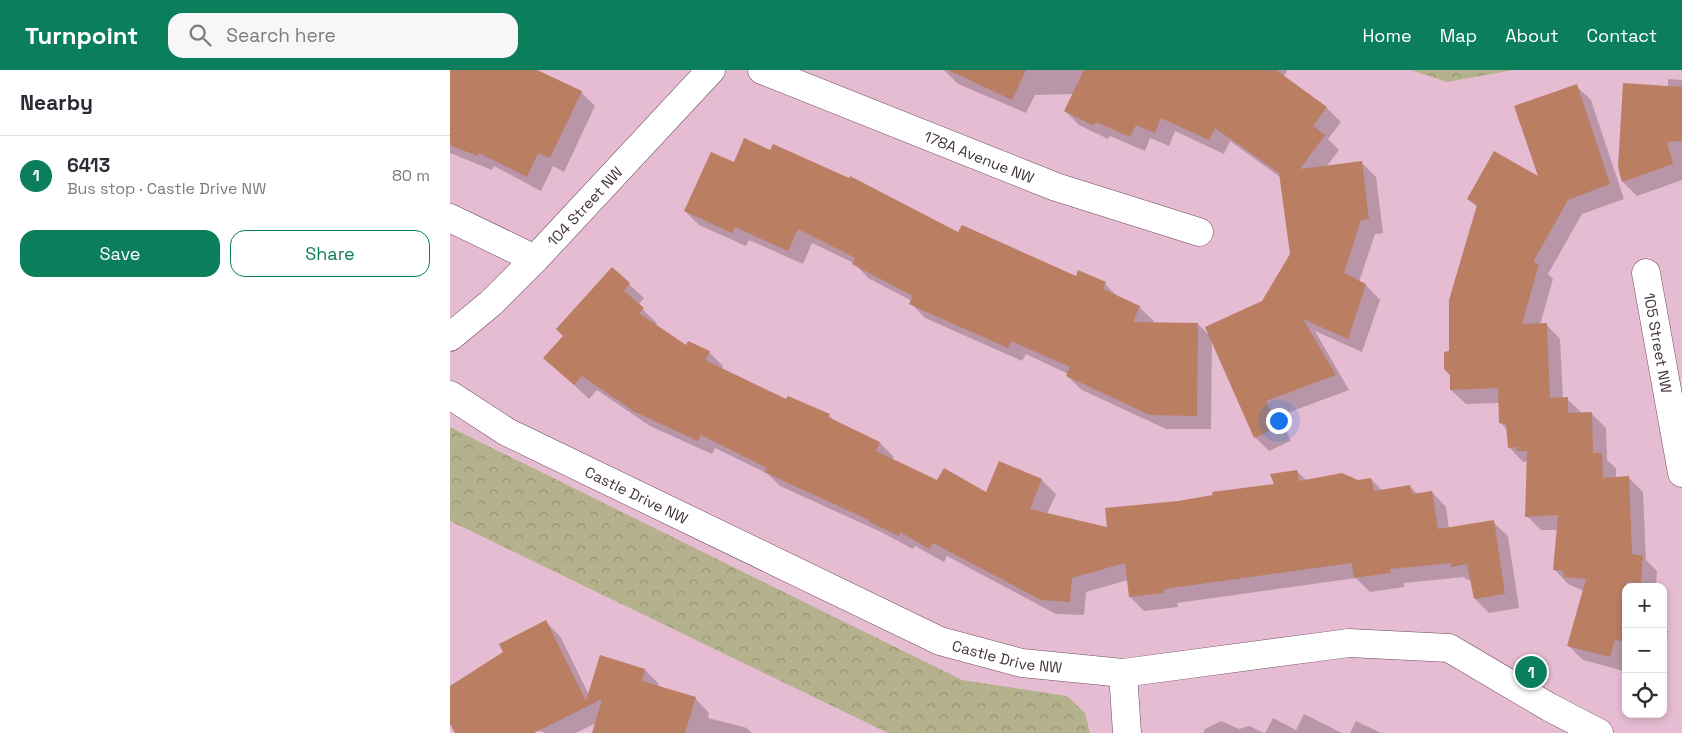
<!DOCTYPE html>
<html lang="en">
<head>
<meta charset="utf-8">
<style>
  :root { --surface:#fff; --page:#f7f7f7; --text:#2b2b33; --muted:#7c7c81; --line:#e1e1e2; --accent:#0b7e5c }
  body { margin:0; font-family:"Space Grotesk",sans-serif; background:var(--page); color:var(--text) }
  .controls { position:absolute; right:15px; bottom:15px; display:grid; overflow:hidden; border-radius:10px; box-shadow:0 2px 8px #0003 }
  .controls button { width:45px; height:45px; display:grid; place-items:center; padding:0; border:0; border-bottom:1px solid var(--line); background:var(--surface); color:var(--text); font:25px sans-serif }
  .you { position:absolute; left:828px; top:350px; width:18px; height:18px; margin:-12px; border:4px solid #fff; border-radius:50%; background:#1a73e8; box-shadow:0 0 0 8px #1a73e833 }
  .badge { display:grid; place-items:center; width:32px; height:32px; border-radius:50%; background:var(--accent); color:#fff; font-size:16px; font-weight:700 }
  .pin { position:absolute; translate:-50% -50%; border:2px solid #fff; box-shadow:0 1px 5px #0006 }
  .list { margin:0; padding:0; list-style:none }
  h2 { display:flex; justify-content:space-between; align-items:center; height:65px; margin:0; padding:0 20px; font-size:21px }
  h2 small { font-size:16px; font-weight:400; color:var(--muted) }
  .list li { display:grid; grid-template-columns:32px 1fr auto; gap:15px; align-items:center; box-sizing:border-box; height:80px; padding:0 20px; border-top:1px solid var(--line) }
  .list b { display:block; font-size:19px; white-space:nowrap }
  .list p { margin:0; font-size:16px; white-space:nowrap; color:var(--muted) }
  .list em { font-size:16px; font-style:normal; color:var(--muted) }
  .actions { display:flex; gap:10px; padding:15px 20px }
  .actions a { flex:1; padding:11px 0; border:1px solid var(--accent); border-radius:15px; text-align:center; font-size:18px; color:var(--accent) }
  .actions .main { background:var(--accent); color:#fff }
  .icon { flex:none; width:28px; height:28px; fill:none; stroke:currentColor; stroke-width:2; stroke-linecap:round; stroke-linejoin:round }
  .map { position:relative; flex:none; width:1232px; height:663px; overflow:hidden }
  header { display:flex; align-items:center; gap:30px; box-sizing:border-box; height:70px; padding:0 25px; background:var(--accent); color:#fff }
  header strong { font-size:24px }
  nav { display:flex; gap:28px; margin-inline-start:auto; font-size:18px }
  .search { width:350px; height:45px; background:var(--page); display:flex; align-items:center; gap:12px; box-sizing:border-box; padding:0 18px; border-radius:15px; color:var(--muted); font-size:19px }
  main { display:flex }
  aside { flex:1; background:var(--surface) }
  .map>svg:first-child { display:block }
  .park { fill:url(#park-crowns) }
  .shadow { fill:#0003 }
  .building { fill:#ba7e63 }
  .lines { fill:none; stroke-linecap:round; stroke-linejoin:round }
  .minor-casing { stroke:#6c495c; stroke-width:29 }
  .minor { stroke:#fff; stroke-width:28 }
  .labels { text-anchor:middle; dominant-baseline:central; stroke-width:4; stroke-linejoin:round; paint-order:stroke }
  .street-label { font-size:15px; fill:#44343d; stroke:#e6bcd2 }
</style>
</head>
<body>
<header>
<strong>Turnpoint</strong>
<div class="search"><svg class="icon" aria-label="search" viewBox="0 0 24 24"><circle cx="10" cy="10" r="6"/><path d="M15 15l6 6"/></svg>Search here</div>
<nav><a>Home</a><a>Map</a><a>About</a><a>Contact</a></nav>
</header>
<main>
<aside>
<h2>Nearby<small></small></h2>
<ul class="list">
<li><span class="badge">1</span><div><b>6413</b><p>Bus stop · Castle Drive NW</p></div><em>80 m</em></li>
</ul>
<div class="actions"><a class="main">Save</a><a>Share</a></div>
</aside>
<div class="map">
<svg width="1232" height="663" viewBox="0 0 1232 663">
  <defs>
    <pattern id="park-crowns" width="20" height="18" patternUnits="userSpaceOnUse" patternTransform="scale(1.25)"><rect width="20" height="18" fill="#b4b28d"/><path d="M2 6a3 3 0 1 1 6 0M12 15a3 3 0 1 1 6 0" fill="none" stroke="#949274"/></pattern>
  </defs>
  <rect width="100%" height="100%" fill="#e6bcd2"/>
  <path class="park" d="M 961,0 L 1063,0 L 997,12 Z
    M 0,357 L 512,610 L 617,626 L 635,643 L 640,663 L 438,663 L 0,451 Z"/>
  <path class="shadow" d="M 0,0 L 87,0 L 131,22 L 145,36 L 114,102 L 103,96 L 91,121 L 44,96 L 42,100 L 0,83 Z
    M 494,0 L 837,0 L 834,7 L 877,38 L 891,52 L 878,69 L 889,80 L 876,97 L 911,92 L 926,107 L 933,163 L 925,164 L 909,212 L 916,215 L 930,230 L 912,282 L 865,261 L 899,320 L 829,346 L 841,371 L 819,381 L 805,367 L 762,269 L 761,359 L 716,359 L 632,320 L 617,306 L 618,304 L 576,284 L 572,291 L 475,248 L 461,233 L 462,231 L 418,208 L 404,193 L 362,173 L 353,194 L 299,170 L 296,176 L 249,155 L 235,141 L 284,93 L 509,164 L 626,208 L 655,214 L 669,228 L 689,237 L 704,251 L 703,254 L 748,254 L 761,267 L 812,232 L 841,184 L 830,107 L 780,71 L 774,84 L 725,61 L 719,76 L 700,68 L 695,81 L 660,66 L 658,69 L 629,55 L 615,41 L 623,24 L 585,25 L 576,43 L 508,14 Z
    M 1218,9 L 1232,10 L 1232,110 L 1187,126 L 1173,112 L 1218,17 Z
    M 1126,16 L 1141,30 L 1174,129 L 1132,144 L 1098,204 L 1103,209 L 1090,255 L 1096,254 L 1110,269 L 1113,329 L 1117,329 L 1132,343 L 1142,344 L 1156,358 L 1157,390 L 1166,398 L 1166,408 L 1179,408 L 1193,422 L 1196,490 L 1207,501 L 1206,517 L 1176,517 L 1174,601 L 1133,590 L 1119,576 L 1134,521 L 1118,514 L 1104,499 L 1108,460 L 1091,460 L 1077,446 L 1078,391 L 1073,392 L 1059,377 L 1057,360 L 1050,352 L 1049,333 L 1016,334 L 1001,320 L 1000,282 L 1027,137 L 1018,129 L 1090,108 Z
    M 162,199 L 194,228 L 188,235 L 207,253 L 205,256 L 237,277 L 259,282 L 273,296 L 272,300 L 337,331 L 379,345 L 386,353 L 430,373 L 444,387 L 442,390 L 488,412 L 537,424 L 592,410 L 606,424 L 597,444 L 658,459 L 728,432 L 825,415 L 847,401 L 857,411 L 907,411 L 921,409 L 933,421 L 960,416 L 968,425 L 982,422 L 996,437 L 999,459 L 1043,452 L 1058,466 L 1069,538 L 1039,543 L 1025,529 L 1021,510 L 1017,510 L 1014,507 L 954,513 L 954,517 L 920,522 L 906,508 L 727,533 L 728,537 L 694,541 L 680,527 L 678,510 L 636,522 L 634,545 L 606,544 L 497,486 L 494,492 L 465,476 L 463,479 L 431,462 L 330,416 L 318,404 L 265,378 L 262,384 L 200,356 L 147,320 L 139,329 L 95,288 L 115,266 Z
    M 96,552 L 110,566 L 139,625 L 195,600 L 209,614 L 208,617 L 245,628 L 259,643 L 258,648 L 297,658 L 302,663 L 143,663 L 146,653 L 126,663 L 96,663 L 70,655 L 75,663 L 7,663 L 0,652 L 0,617 L 55,583 Z
    M 1213,556 L 1218,561 L 1213,579 Z
    M 854,644 L 892,663 L 815,663 L 823,648 L 846,660 Z
    M 771,651 L 789,659 L 799,656 L 814,663 L 753,663 L 755,659 Z
    M 906,651 L 931,663 L 900,663 Z"/>
  <path class="building" d="M 0,0 L 87,0 L 132,21 L 100,88 L 88,83 L 77,107 L 29,83 L 27,86 L 0,75 Z
    M 498,0 L 576,0 L 562,30 Z
    M 634,0 L 826,0 L 877,37 L 863,56 L 875,65 L 850,99 L 912,91 L 919,149 L 911,150 L 894,203 L 916,214 L 898,269 L 853,249 L 886,305 L 816,331 L 828,357 L 804,368 L 755,257 L 812,231 L 840,184 L 829,103 L 765,58 L 759,70 L 711,48 L 705,63 L 686,55 L 680,67 L 646,52 L 644,56 L 614,41 Z
    M 1173,13 L 1232,17 L 1232,71 L 1217,72 L 1223,94 L 1172,112 L 1168,97 Z
    M 1127,14 L 1160,114 L 1118,130 L 1083,192 L 1089,194 L 1072,254 L 1097,253 L 1100,328 L 1118,327 L 1118,343 L 1142,342 L 1143,383 L 1152,383 L 1153,408 L 1179,406 L 1182,484 L 1193,486 L 1191,514 L 1176,512 L 1176,572 L 1165,570 L 1160,587 L 1117,576 L 1136,509 L 1114,507 L 1113,501 L 1103,500 L 1108,445 L 1075,447 L 1077,381 L 1067,381 L 1067,377 L 1058,378 L 1056,354 L 1049,353 L 1048,318 L 1000,320 L 1000,305 L 994,299 L 994,282 L 999,281 L 999,230 L 1027,135 L 1017,129 L 1044,81 L 1088,106 L 1064,36 Z
    M 294,68 L 320,80 L 323,74 L 399,108 L 400,106 L 508,162 L 512,155 L 626,206 L 628,200 L 656,212 L 653,219 L 690,236 L 683,252 L 748,253 L 747,346 L 700,345 L 616,306 L 620,297 L 561,271 L 558,278 L 474,241 L 459,234 L 463,226 L 402,194 L 405,188 L 348,159 L 338,181 L 285,157 L 282,163 L 234,141 L 261,82 L 284,92 Z
    M 162,197 L 180,213 L 174,221 L 194,238 L 189,243 L 236,275 L 238,271 L 260,281 L 255,290 L 336,329 L 338,326 L 380,344 L 378,347 L 430,372 L 426,381 L 487,410 L 494,398 L 536,422 L 549,391 L 592,409 L 580,439 L 657,457 L 655,438 L 728,431 L 763,425 L 762,422 L 824,414 L 820,404 L 847,400 L 849,411 L 892,403 L 908,410 L 921,408 L 924,421 L 960,415 L 962,424 L 982,421 L 988,459 L 1044,450 L 1055,524 L 1024,529 L 1017,494 L 1001,497 L 1001,493 L 940,499 L 941,503 L 904,508 L 902,493 L 714,519 L 714,523 L 679,527 L 675,493 L 622,508 L 620,532 L 591,530 L 483,473 L 479,479 L 450,462 L 449,466 L 418,451 L 419,450 L 314,402 L 317,398 L 251,365 L 248,371 L 185,342 L 132,306 L 124,315 L 93,288 L 113,266 L 106,259 Z
    M 96,550 L 136,631 L 150,585 L 195,599 L 192,611 L 246,627 L 235,663 L 142,663 L 152,629 L 84,663 L 5,663 L 0,654 L 0,616 L 53,582 L 49,574 Z"/>
  <g class="lines">
    <defs>
      <g id="minor">
        <path id="s1" d="M 312,0 L 606,117 L 749,162"/>
        <path d="M 0,148 L 85,189"/>
        <path id="s2" d="M 1196,203 L 1232,403"/>
        <path id="s3" d="M 0,267 L 41,233 L 85,189 L 261,0"/>
        <path id="s4" d="M 0,325 L 57,362 L 490,571 L 572,593 L 673,603 L 899,573 L 999,578 L 1099,637 L 1149,663"/>
        <path d="M 673,603 L 677,663"/>
      </g>
    </defs>
    <use href="#minor" class="minor-casing"/>
    <use href="#minor" class="minor"/>
  </g>
  <g class="labels">
    <g class="street-label">
      <text stroke="none"><textPath href="#s1" startOffset="234">178A Avenue NW</textPath></text>
      <text stroke="none"><textPath href="#s3" startOffset="188">104 Street NW</textPath></text>
      <text stroke="none"><textPath href="#s2" startOffset="71">105 Street NW</textPath></text>
      <text stroke="none"><textPath href="#s4" startOffset="212">Castle Drive NW</textPath></text>
      <text stroke="none"><textPath href="#s4" startOffset="618">Castle Drive NW</textPath></text>
    </g>
  </g>
</svg>
<div class="controls">
<button>+</button>
<button>−</button>
<button><svg class="icon" aria-label="locate" viewBox="0 0 24 24"><circle cx="12" cy="12" r="6"/><path d="M12 2v4M12 18v4M2 12h4M18 12h4"/></svg></button>
</div>
<div class="you"></div>
<div class="pin badge" style="left:1081px;top:602px">1</div>
</div>
</main>
</body>
</html>
